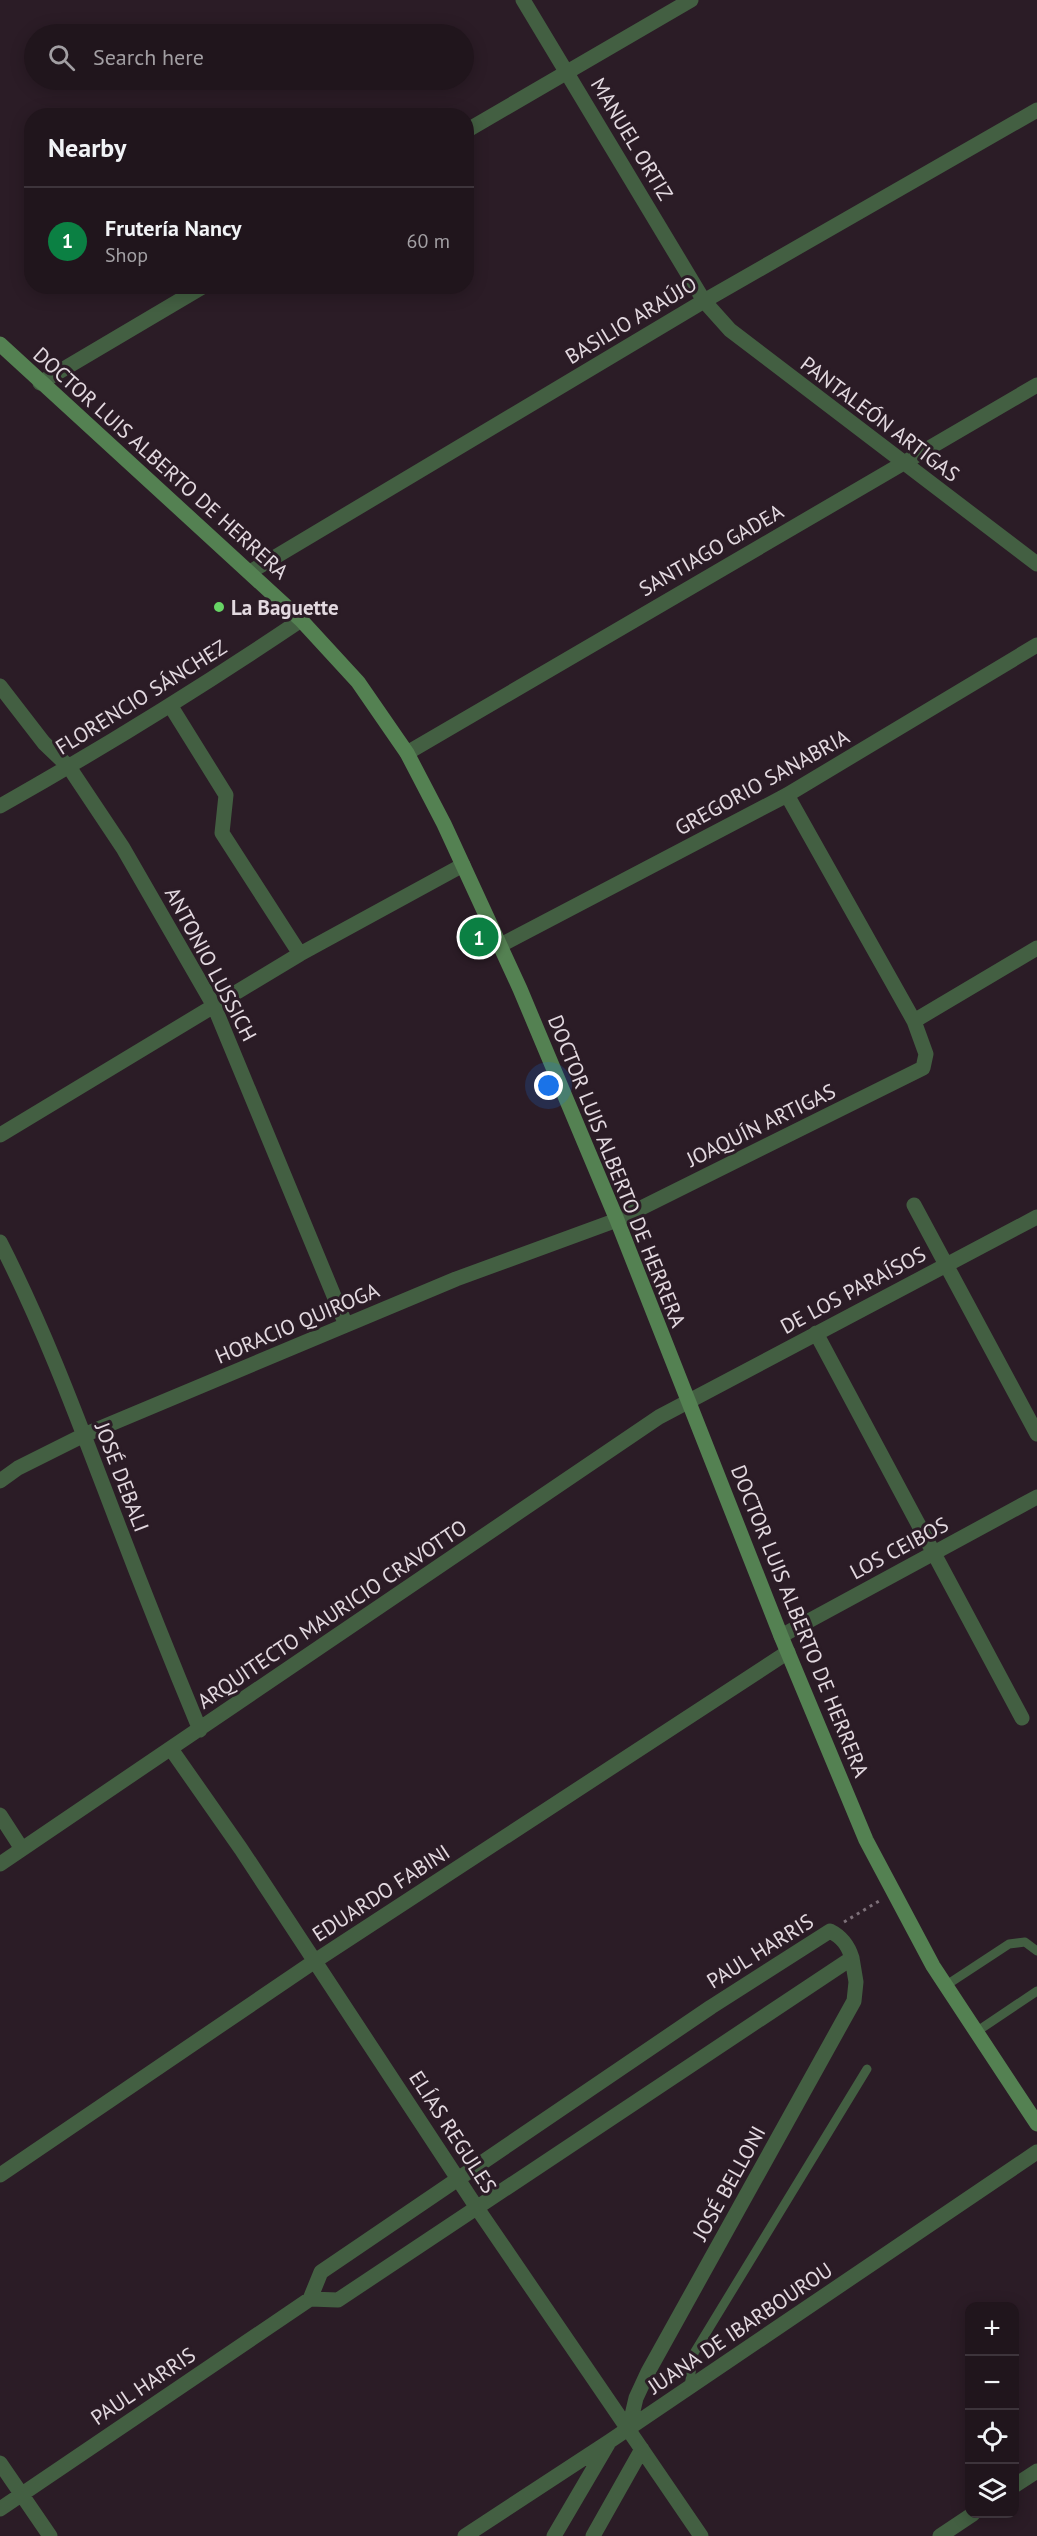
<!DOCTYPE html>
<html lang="en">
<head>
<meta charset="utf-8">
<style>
  :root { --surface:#20151c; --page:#281e25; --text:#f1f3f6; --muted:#a29fa3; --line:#3d343b; --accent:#0b8043 }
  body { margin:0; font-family:"PT Sans",sans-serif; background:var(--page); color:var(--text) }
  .controls { position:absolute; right:18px; bottom:18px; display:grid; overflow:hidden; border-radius:12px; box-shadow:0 3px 15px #0003 }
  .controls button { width:54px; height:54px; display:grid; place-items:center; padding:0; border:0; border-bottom:2px solid var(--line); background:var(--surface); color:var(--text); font:30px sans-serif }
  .you { position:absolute; left:549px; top:1086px; width:21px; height:21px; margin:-15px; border:4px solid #fff; border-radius:50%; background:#1a73e8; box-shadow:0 0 0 9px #1a73e833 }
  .badge { display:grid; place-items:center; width:39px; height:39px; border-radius:50%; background:var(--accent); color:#fff; font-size:20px; font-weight:700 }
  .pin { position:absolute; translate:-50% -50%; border:3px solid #fff; box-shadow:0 2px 6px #0006 }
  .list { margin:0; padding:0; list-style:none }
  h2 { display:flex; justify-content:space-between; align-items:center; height:78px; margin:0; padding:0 24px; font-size:26px }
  h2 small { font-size:20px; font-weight:400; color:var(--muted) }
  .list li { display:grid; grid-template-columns:39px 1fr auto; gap:18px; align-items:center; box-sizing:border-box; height:108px; padding:0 24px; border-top:2px solid var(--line) }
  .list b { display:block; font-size:22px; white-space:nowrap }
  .list p { margin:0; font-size:20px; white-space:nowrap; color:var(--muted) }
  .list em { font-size:20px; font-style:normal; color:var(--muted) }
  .icon { flex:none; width:33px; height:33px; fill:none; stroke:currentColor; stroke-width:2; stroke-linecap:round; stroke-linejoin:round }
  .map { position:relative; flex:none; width:1037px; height:2536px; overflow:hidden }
  .search { position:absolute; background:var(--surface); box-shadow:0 3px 15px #0003; left:24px; top:24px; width:450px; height:66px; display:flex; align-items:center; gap:15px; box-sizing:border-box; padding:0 21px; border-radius:33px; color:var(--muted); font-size:22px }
  .panel { position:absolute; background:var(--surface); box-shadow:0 3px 15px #0003; left:24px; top:108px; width:450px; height:186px; border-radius:24px }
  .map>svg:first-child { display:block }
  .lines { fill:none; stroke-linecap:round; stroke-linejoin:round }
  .path { stroke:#7d7079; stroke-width:3; stroke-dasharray:3 4.5; stroke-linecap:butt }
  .lane { stroke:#435f42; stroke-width:9 }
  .street { stroke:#435f42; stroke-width:15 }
  .secondary { stroke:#548152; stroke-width:15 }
  .poi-dot { fill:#67d465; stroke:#2b1c26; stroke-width:2 }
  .labels { text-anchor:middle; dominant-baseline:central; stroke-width:6; stroke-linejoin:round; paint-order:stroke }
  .street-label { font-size:21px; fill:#e3d9e0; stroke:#2b1c26 }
  .poi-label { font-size:21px; font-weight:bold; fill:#e3d9e0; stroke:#2b1c26; text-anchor:start }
</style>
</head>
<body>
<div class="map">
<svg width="1037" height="2536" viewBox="0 0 1037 2536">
  <rect width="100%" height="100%" fill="#2b1c26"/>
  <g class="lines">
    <path class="path" d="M 844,1922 L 879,1901"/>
    <path class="lane" d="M 945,1986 L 1009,1944 L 1025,1942 L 1037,1951
      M 976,2032 L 1037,1991
      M 689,2387 L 694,2353 L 867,2069"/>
    <path class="street" d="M 523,0 L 704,301 L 730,330 L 1037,564
      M 466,131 L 691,0
      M 40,383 L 204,286
      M 250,572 L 704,301 L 1037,110
      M 0,686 L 44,743 L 69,767 L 123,848 L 214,1006 L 346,1325
      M 170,705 L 226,795 L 222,833 L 300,954
      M 407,753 L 1037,385
      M 0,806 C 103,748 203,686 301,620
      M 501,945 L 787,795 L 1037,645
      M 914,1021 L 1037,948
      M 0,1135 L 300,954 L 463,865
      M 914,1205 L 1037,1434
      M 0,1242 C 46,1332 80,1425 116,1519 C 143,1590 171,1660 200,1730
      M 816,1333 L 1022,1718
      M 0,1481 L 18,1468 L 84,1435 L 456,1279 L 617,1220 L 923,1068 L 926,1054 L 914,1021 L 787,795
      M 781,1636 L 1037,1497
      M 171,1749 L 241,1849 L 477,2208 L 701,2536
      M 0,1815 L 22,1849
      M 0,1864 L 659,1417 L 1037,1217
      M 0,2175 L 315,1961 L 788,1652
      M 629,2428 L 636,2398 L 648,2372 L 854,2001 L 856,1982 L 852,1958
      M 0,2463 L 50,2536
      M 1014,2486 L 1037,2471
      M 0,2509 L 310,2299 L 321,2272 L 711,2007 L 830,1931 C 842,1937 848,1945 852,1958 L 338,2300 L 310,2299
      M 465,2536 L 610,2441 L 1037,2152
      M 554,2536 L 608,2444
      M 593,2536 L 642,2449
      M 940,2536 L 973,2514"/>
    <path class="secondary" d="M 0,344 L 301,620 L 358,682 L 407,753 L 444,824 L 520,989 L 617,1220 L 781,1636 L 866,1840 L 933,1966 L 1037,2124"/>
  </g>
  <circle class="poi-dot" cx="219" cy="607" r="6"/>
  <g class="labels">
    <g class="street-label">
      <text transform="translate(632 139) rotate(59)">MANUEL ORTIZ</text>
      <text transform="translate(631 320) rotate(-31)">BASILIO ARAÚJO</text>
      <text transform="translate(880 419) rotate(37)">PANTALEÓN ARTIGAS</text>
      <text transform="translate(161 463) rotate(42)">DOCTOR LUIS ALBERTO DE HERRERA</text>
      <text transform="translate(711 550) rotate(-30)">SANTIAGO GADEA</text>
      <text transform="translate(141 697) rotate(-32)">FLORENCIO SÁNCHEZ</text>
      <text transform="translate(762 782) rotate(-29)">GREGORIO SANABRIA</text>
      <text transform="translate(211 964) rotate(62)">ANTONIO LUSSICH</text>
      <text transform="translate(761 1125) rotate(-26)">JOAQUÍN ARTIGAS</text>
      <text transform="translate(617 1171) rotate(68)">DOCTOR LUIS ALBERTO DE HERRERA</text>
      <text transform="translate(853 1290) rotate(-28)">DE LOS PARAÍSOS</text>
      <text transform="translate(297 1323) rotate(-23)">HORACIO QUIROGA</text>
      <text transform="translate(122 1477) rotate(69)">JOSÉ DEBALI</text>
      <text transform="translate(899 1548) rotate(-28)">LOS CEIBOS</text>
      <text transform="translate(332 1614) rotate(-34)">ARQUITECTO MAURICIO CRAVOTTO</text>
      <text transform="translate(800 1621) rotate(68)">DOCTOR LUIS ALBERTO DE HERRERA</text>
      <text transform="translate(381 1893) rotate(-33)">EDUARDO FABINI</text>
      <text transform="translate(760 1951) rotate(-32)">PAUL HARRIS</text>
      <text transform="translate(453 2132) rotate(57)">ELÍAS REGULES</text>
      <text transform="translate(729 2183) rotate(-61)">JOSÉ BELLONI</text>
      <text transform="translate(740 2328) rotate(-34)">JUANA DE IBARBOUROU</text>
      <text transform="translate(143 2386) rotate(-34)">PAUL HARRIS</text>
    </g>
    <g class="poi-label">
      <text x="231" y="607">La Baguette</text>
    </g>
  </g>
</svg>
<div class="controls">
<button>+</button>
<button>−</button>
<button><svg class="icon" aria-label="locate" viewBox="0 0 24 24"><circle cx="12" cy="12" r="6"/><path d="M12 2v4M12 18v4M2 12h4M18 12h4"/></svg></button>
<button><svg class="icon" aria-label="layers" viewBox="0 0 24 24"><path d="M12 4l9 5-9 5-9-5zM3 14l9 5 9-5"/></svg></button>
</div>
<div class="you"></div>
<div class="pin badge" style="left:479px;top:937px">1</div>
<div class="search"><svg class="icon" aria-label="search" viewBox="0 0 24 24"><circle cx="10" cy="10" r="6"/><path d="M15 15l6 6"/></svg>Search here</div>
<section class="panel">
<h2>Nearby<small></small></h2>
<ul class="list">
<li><span class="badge">1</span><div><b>Frutería Nancy</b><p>Shop</p></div><em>60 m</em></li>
</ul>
</section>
</div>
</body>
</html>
